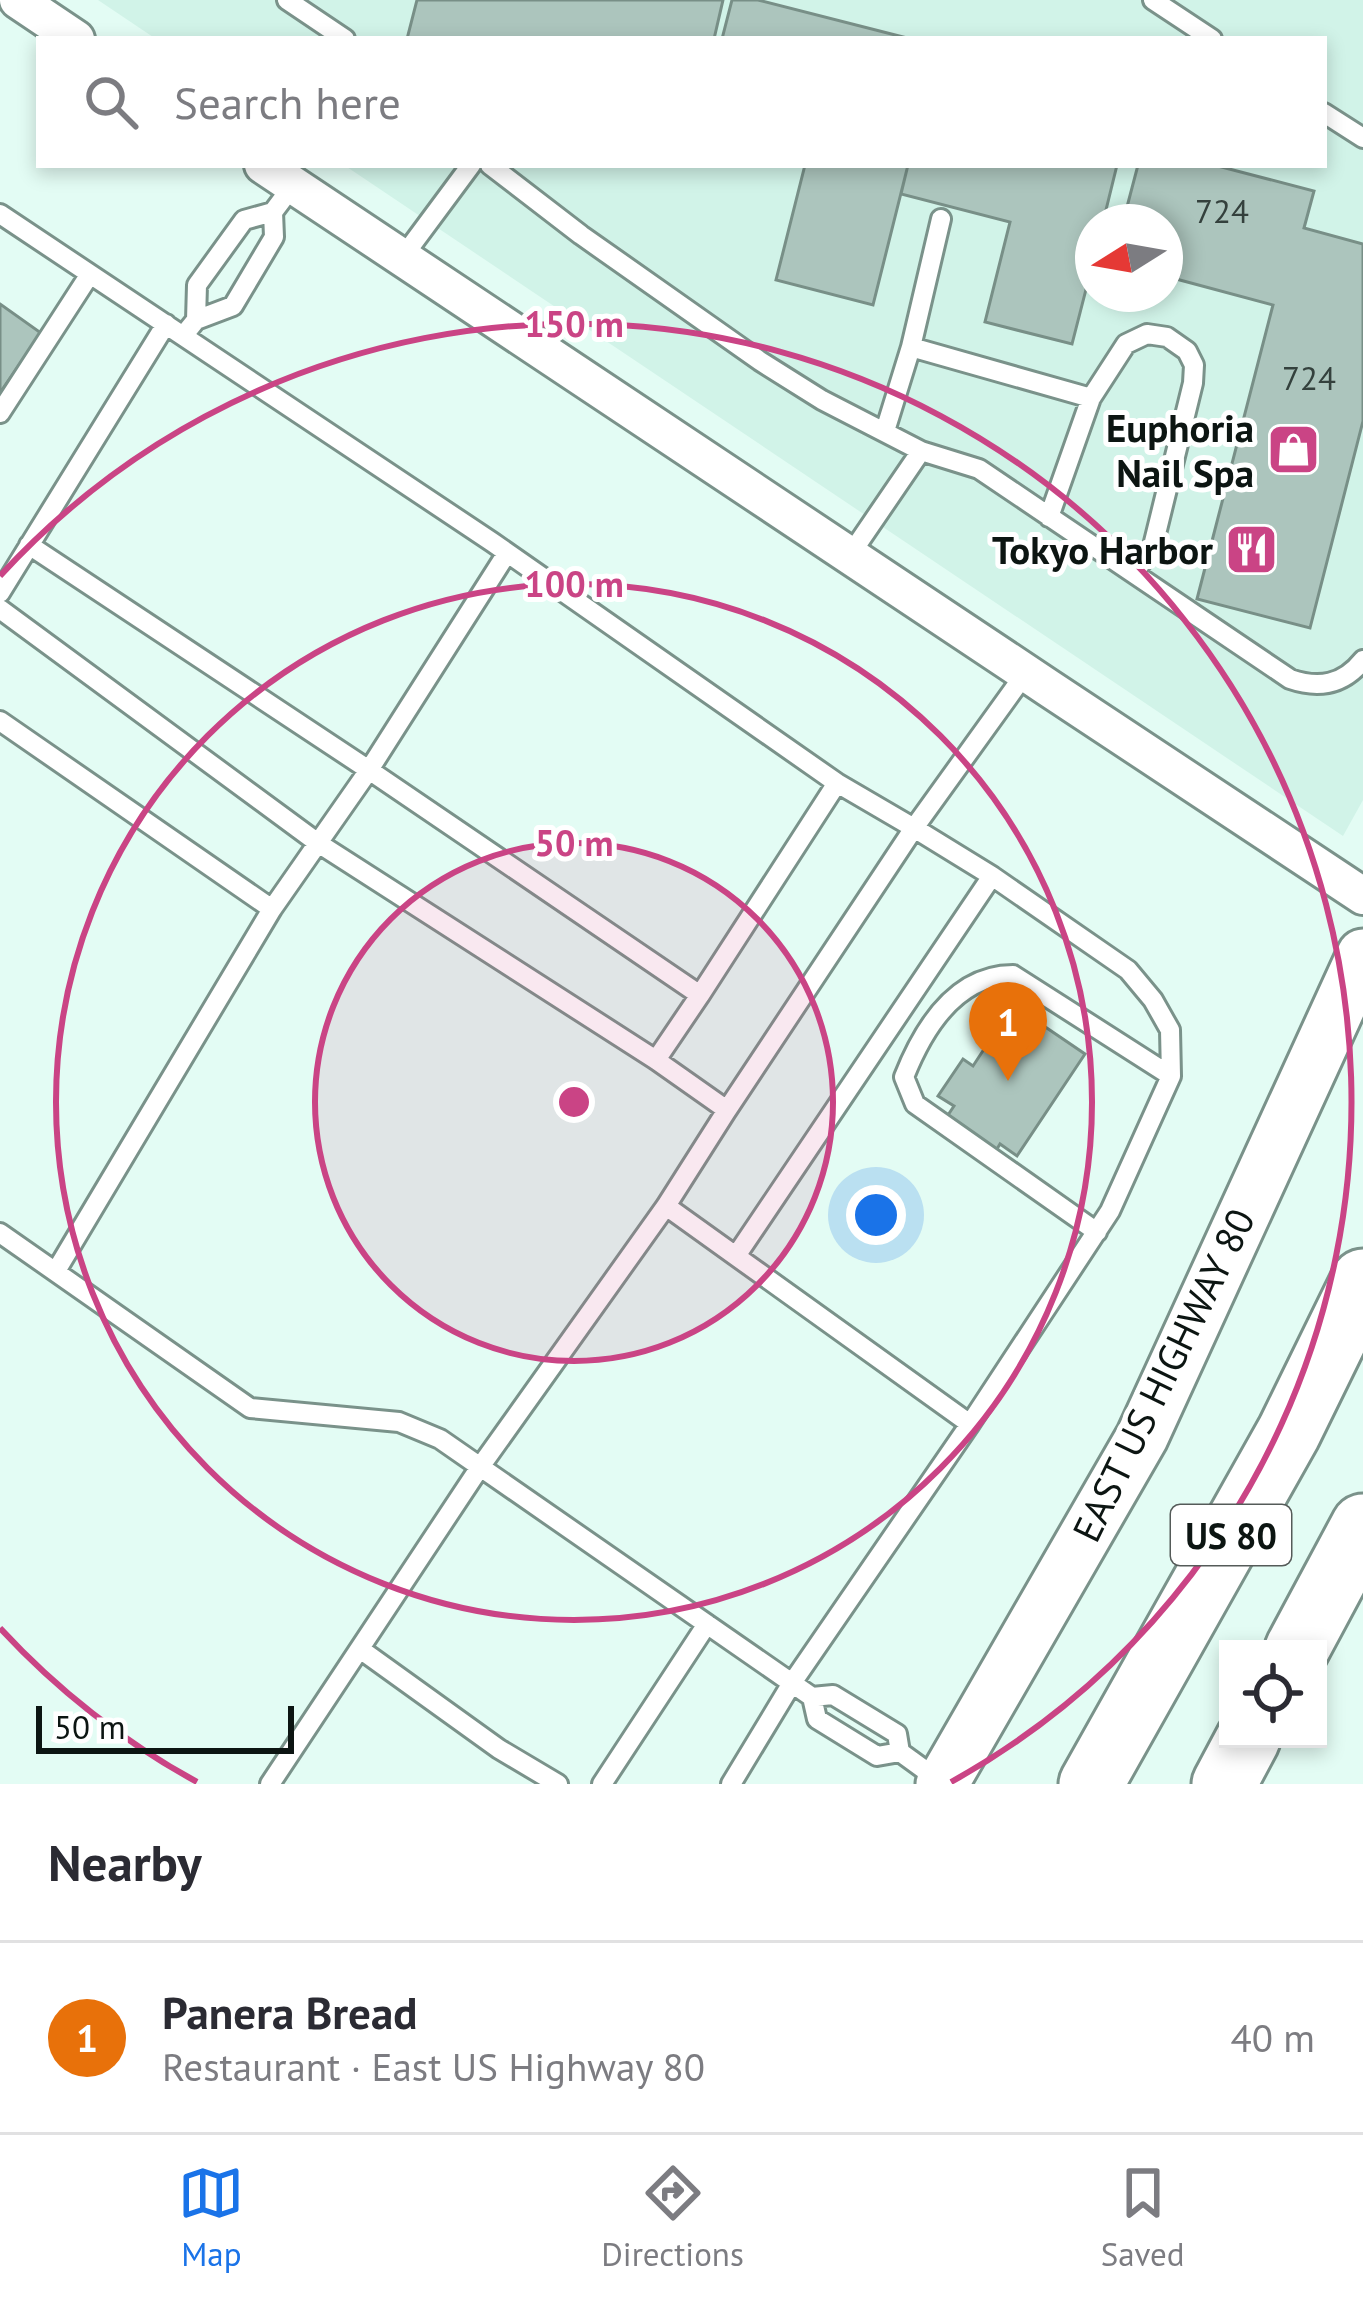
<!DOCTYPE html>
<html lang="en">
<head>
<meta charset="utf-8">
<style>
  :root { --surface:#fff; --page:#f2f2f3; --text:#2b2b33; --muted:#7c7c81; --line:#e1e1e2; --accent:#1a73e8 }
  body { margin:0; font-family:"PT Sans",sans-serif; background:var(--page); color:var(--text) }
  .controls { position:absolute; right:36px; bottom:36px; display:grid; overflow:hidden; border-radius:0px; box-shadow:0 6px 18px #0003 }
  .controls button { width:108px; height:108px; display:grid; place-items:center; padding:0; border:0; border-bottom:3px solid var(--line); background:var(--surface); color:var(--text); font:60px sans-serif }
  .compass { position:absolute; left:1075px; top:204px; width:108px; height:108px; border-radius:50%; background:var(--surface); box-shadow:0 6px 18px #0003; rotate:259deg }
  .scale { position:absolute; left:36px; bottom:30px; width:258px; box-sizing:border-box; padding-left:12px; border:6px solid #0c1512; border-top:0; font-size:33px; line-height:42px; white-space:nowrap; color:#0c1512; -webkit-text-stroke:9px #fff; paint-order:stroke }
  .you { position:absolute; left:876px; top:1215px; width:42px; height:42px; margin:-30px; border:9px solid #fff; border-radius:50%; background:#1a73e8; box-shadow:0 0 0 18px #1a73e833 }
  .badge { display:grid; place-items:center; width:78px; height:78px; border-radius:50%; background:var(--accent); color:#fff; font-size:39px; font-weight:700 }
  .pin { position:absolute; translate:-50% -99px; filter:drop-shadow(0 3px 6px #0008) }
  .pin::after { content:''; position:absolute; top:63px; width:42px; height:36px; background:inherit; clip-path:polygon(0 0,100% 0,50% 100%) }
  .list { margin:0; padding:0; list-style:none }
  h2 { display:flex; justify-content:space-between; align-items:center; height:156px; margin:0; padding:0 48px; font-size:51px }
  h2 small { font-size:39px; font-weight:400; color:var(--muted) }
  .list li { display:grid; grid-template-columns:78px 1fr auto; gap:36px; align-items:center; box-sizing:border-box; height:192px; padding:0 48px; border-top:3px solid var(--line) }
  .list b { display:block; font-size:45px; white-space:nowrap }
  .list p { margin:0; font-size:39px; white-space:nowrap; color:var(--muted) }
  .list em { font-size:39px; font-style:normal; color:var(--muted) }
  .icon { flex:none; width:66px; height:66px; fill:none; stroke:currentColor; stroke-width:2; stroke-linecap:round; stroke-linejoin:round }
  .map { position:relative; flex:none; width:1363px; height:1784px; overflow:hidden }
  .search { position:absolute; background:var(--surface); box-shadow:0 6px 18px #0003; left:36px; right:36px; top:36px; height:132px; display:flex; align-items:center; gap:30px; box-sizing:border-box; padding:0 42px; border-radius:0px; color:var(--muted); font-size:45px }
  .sheet { height:348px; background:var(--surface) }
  nav { display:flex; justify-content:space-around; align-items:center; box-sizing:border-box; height:168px; border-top:3px solid var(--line); background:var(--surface); font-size:33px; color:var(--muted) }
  nav a { display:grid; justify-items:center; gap:6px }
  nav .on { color:var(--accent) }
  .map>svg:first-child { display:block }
  .built { fill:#d1f3e8; fill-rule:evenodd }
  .building { fill:#acc5bd; stroke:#788f87; stroke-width:3 }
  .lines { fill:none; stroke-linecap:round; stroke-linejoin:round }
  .service-casing { stroke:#7a928a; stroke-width:24 }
  .minor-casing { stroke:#7a928a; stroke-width:42 }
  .secondary-casing { stroke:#7a928a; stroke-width:57 }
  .motorway-casing { stroke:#7a928a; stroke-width:69 }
  .service { stroke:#fff; stroke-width:18 }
  .minor { stroke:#fff; stroke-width:36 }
  .secondary { stroke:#fff; stroke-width:51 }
  .motorway { stroke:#fff; stroke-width:63 }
  .ring { fill:none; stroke:#ca4485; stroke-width:6 }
  .labels { text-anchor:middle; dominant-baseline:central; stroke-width:10; stroke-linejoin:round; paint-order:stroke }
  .number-label { font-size:33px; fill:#34413d }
  .shield { fill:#fff; stroke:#555b59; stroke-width:3 }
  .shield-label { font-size:36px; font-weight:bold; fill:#0c1512 }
  .poi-label { font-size:39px; font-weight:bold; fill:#0c1512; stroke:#fff; text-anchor:end }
  .street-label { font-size:39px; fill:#0c1512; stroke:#fff }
  .centre { fill:#ca4485; stroke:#fff; stroke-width:6 }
  .ring-label { font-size:36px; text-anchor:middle; font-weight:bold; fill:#ca4485; stroke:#fff; stroke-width:10; stroke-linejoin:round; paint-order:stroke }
</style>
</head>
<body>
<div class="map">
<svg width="1363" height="1784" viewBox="0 0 1363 1784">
  <rect width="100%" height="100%" fill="#e3fcf4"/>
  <path class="built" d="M 98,0 L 1363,0 L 1363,800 L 1343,836 L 344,165 L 1324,165 L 1324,39 L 156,39 ZM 1093,222 L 1165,222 L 1165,294 L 1093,294 Z"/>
  <path class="building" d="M 417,0 L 723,0 L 714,39 L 407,39 Z
    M 732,0 L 758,0 L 911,39 L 722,39 Z
    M 805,165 L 908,165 L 873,305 L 776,280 Z
    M 908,165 L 1117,165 L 1103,222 L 1093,222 L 1093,262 L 1072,344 L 985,322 L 1010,222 L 901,194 Z
    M 1138,165 L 1214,165 L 1314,191 L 1304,228 L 1363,244 L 1363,421 L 1310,628 L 1197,599 L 1273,305 L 1165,276 L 1165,222 L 1123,222 Z
    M 0,304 L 41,333 L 0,393 Z
    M 1013,1005 L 1085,1054 L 1017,1156 L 1000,1144 L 994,1154 L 944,1121 L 954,1106 L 938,1096 L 963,1059 L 973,1066 Z"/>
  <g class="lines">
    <defs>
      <path id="service" d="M 287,0 L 345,39
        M 1153,0 L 1212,39
        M 1324,113 L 1363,138
        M 490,165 L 581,235 L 760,361 L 822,400 L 921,451 L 979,469 L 1290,679 C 1319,689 1343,685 1363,660
        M 0,214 L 492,542 L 837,783 L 700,995
        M 402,258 L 471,165
        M 196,320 L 197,285 L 244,220 L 273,212
        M 183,336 L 196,320 L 233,306 L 274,237 L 273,212 L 294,184
        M 911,347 L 941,219
        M 0,413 L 90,274
        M 885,431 L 911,347 L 1091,398
        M 1049,517 L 1091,398 L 1126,344 L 1147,334 L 1167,337 L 1187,351 L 1194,365 L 1193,383 L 1153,546 L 1134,573
        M 29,545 L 369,770 L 318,843 L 656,1060 L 727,1110 L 666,1206 L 480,1467 L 270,1784
        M 507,553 L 369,770 L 700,995 L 656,1060
        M 848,558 L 921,451
        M 0,593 L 166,324
        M 0,609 L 318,843 L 272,909
        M 0,721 L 272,909 L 56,1271
        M 727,1110 L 914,828 L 837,783
        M 666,1206 L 970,1424 L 792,1683 L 731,1784
        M 1097,1232 L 915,1104 L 904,1077 C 923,1029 955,975 1013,975 L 1171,1076
        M 0,1233 L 250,1408 L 399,1422 L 440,1439 L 812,1697 L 817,1719 L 877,1756 L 900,1752
        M 736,1256 L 992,876 L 914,828 L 1027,671
        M 970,1424 L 1110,1211 L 1171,1076 L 1170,1030 L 1153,1000 L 1128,970 L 992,876
        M 360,1649 L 499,1749 L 558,1784
        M 812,1697 L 833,1695 L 897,1734 L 900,1752 L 940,1781
        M 602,1784 L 707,1624"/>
      <path id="minor" d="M 18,0 L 76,39
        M 263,165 C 629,411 996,653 1363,896"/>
      <path id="secondary" d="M 942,1784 L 1142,1437 L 1363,955"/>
      <path id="motorway" d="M 1297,1649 L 1363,1526
        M 1091,1784 L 1289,1432 L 1363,1281
        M 1224,1784 L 1248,1739"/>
    </defs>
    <use href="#service" class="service-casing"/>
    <use href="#minor" class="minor-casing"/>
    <use href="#secondary" class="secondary-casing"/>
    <use href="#motorway" class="motorway-casing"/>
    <use href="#service" class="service"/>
    <use href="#minor" class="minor"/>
    <use href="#secondary" class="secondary"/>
    <use href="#motorway" class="motorway"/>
  </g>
  <circle cx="574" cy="1102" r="259" fill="#ca4485" fill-opacity=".12"/>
  <g class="ring">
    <circle cx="574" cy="1102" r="259"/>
    <circle cx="574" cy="1102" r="518"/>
    <path d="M197 1782A778 778 0 0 1 0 1628M0 576A778 778 0 1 1 951 1782"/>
  </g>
  <defs>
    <symbol id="shop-square" viewBox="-11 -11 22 22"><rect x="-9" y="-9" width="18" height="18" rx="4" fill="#ca4485" stroke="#fff"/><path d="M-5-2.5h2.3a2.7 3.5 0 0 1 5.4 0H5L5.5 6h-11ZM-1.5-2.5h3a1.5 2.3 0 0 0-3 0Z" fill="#fff"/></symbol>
    <symbol id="restaurant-square" viewBox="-11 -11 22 22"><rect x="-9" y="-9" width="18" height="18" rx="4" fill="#ca4485" stroke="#fff"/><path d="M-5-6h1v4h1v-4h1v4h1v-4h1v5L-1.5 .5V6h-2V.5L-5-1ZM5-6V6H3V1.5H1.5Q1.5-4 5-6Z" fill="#fff"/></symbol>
  </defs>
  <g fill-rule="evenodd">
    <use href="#shop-square" x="1264" y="420" width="59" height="59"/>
    <use href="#restaurant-square" x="1222" y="520" width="59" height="59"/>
  </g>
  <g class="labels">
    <g class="number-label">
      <text x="1222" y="210">724</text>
      <text x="1309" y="377">724</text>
    </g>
    <rect class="shield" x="1171" y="1505" width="120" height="60" rx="9"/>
    <g class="shield-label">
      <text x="1231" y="1535">US 80</text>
    </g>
    <g class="poi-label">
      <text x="1254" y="427">Euphoria<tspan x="1254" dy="45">Nail Spa</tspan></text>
      <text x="1213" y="549">Tokyo Harbor</text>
    </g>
    <g class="street-label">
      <text transform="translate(1163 1375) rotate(-64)">EAST US HIGHWAY 80</text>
    </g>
  </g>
  <circle cx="574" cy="1102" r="18" class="centre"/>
  <g class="ring-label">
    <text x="574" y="337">150 m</text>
    <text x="574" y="597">100 m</text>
    <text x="574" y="856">50 m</text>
  </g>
</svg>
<div class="controls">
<button><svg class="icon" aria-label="locate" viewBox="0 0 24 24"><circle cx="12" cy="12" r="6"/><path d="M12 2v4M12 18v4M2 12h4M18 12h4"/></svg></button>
</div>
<svg class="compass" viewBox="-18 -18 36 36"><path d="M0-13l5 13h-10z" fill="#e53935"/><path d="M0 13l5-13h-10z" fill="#7c7c81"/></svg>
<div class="scale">50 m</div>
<div class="you"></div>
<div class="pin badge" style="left:1008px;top:1081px;background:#e8710a">1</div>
<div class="search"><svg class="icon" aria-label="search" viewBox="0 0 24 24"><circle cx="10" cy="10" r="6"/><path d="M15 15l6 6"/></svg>Search here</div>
</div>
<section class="sheet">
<h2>Nearby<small></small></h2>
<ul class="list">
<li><span class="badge" style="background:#e8710a">1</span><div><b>Panera Bread</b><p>Restaurant · East US Highway 80</p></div><em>40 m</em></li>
</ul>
</section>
<nav>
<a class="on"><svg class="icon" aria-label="map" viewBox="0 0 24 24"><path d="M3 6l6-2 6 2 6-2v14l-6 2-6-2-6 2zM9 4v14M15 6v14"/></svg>Map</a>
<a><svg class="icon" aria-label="directions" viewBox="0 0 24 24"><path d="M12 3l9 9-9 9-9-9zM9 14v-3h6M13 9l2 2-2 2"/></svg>Directions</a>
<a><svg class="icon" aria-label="saved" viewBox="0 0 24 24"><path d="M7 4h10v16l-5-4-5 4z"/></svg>Saved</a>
</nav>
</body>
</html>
